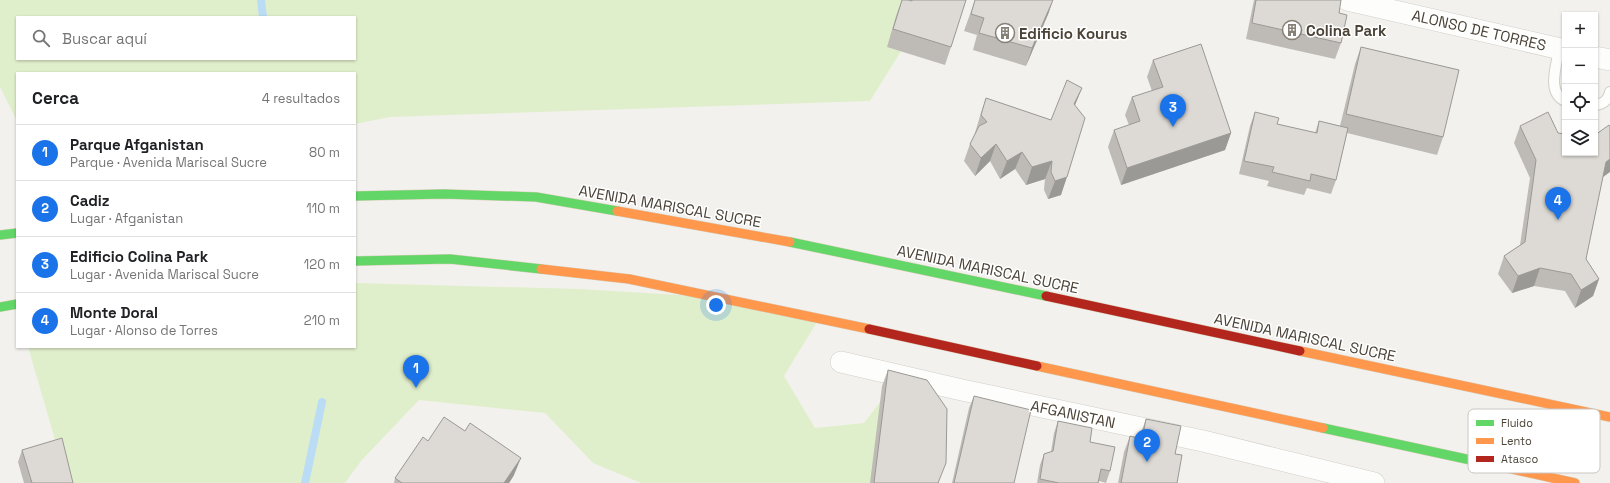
<!DOCTYPE html>
<html lang="es">
<head>
<meta charset="utf-8">
<style>
  :root { --surface:#fff; --page:#f6f6f6; --text:#202124; --muted:#757577; --line:#e0e0e0; --accent:#1a73e8 }
  body { margin:0; font-family:"Space Grotesk",sans-serif; background:var(--page); color:var(--text) }
  .controls { position:absolute; right:12px; top:12px; display:grid; overflow:hidden; border-radius:0px; box-shadow:0 1px 3px #0004 }
  .controls button { width:36px; height:36px; display:grid; place-items:center; padding:0; border:0; border-bottom:1px solid var(--line); background:var(--surface); color:var(--text); font:20px sans-serif }
  .you { position:absolute; left:716px; top:305px; width:14px; height:14px; margin:-10px; border:3px solid #fff; border-radius:50%; background:#1a73e8; box-shadow:0 0 0 6px #1a73e833 }
  .badge { display:grid; place-items:center; width:26px; height:26px; border-radius:50%; background:var(--accent); color:#fff; font-size:13px; font-weight:700 }
  .pin { position:absolute; translate:-50% -33px; filter:drop-shadow(0 1px 2px #0008) }
  .pin::after { content:''; position:absolute; top:21px; width:14px; height:12px; background:inherit; clip-path:polygon(0 0,100% 0,50% 100%) }
  .list { margin:0; padding:0; list-style:none }
  h2 { display:flex; justify-content:space-between; align-items:center; height:52px; margin:0; padding:0 16px; font-size:17px }
  h2 small { font-size:13px; font-weight:400; color:var(--muted) }
  .list li { display:grid; grid-template-columns:26px 1fr auto; gap:12px; align-items:center; box-sizing:border-box; height:56px; padding:0 16px; border-top:1px solid var(--line) }
  .list b { display:block; font-size:15px; white-space:nowrap }
  .list p { margin:0; font-size:13px; white-space:nowrap; color:var(--muted) }
  .list em { font-size:13px; font-style:normal; color:var(--muted) }
  .icon { flex:none; width:22px; height:22px; fill:none; stroke:currentColor; stroke-width:2; stroke-linecap:round; stroke-linejoin:round }
  .map { position:relative; flex:none; width:1610px; height:483px; overflow:hidden }
  .search { position:absolute; background:var(--surface); box-shadow:0 1px 3px #0004; left:16px; top:16px; width:340px; height:44px; display:flex; align-items:center; gap:10px; box-sizing:border-box; padding:0 14px; border-radius:0px; color:var(--muted); font-size:15px }
  .panel { position:absolute; background:var(--surface); box-shadow:0 1px 3px #0004; left:16px; top:72px; width:340px; height:276px; border-radius:0px }
  .map>svg:first-child { display:block }
  .green { fill:#e0efcb; fill-rule:evenodd }
  .lines { fill:none; stroke-linecap:round; stroke-linejoin:round }
  .stream { stroke:#badcf4; stroke-width:8 }
  .lane-casing { stroke:#d1cfca; stroke-width:12 }
  .street-casing { stroke:#d1cfca; stroke-width:22 }
  .fast-casing { stroke:#d7ceb9; stroke-width:10 }
  .slow-casing { stroke:#d7ceb9; stroke-width:10 }
  .jam-casing { stroke:#d7ceb9; stroke-width:10 }
  .lane { stroke:#fdfdfc; stroke-width:10 }
  .street { stroke:#fdfdfc; stroke-width:21 }
  .fast { stroke:#63d668; stroke-width:9 }
  .slow { stroke:#ff974d; stroke-width:9 }
  .jam { stroke:#b3261e; stroke-width:9 }
  .wall { fill:#bebbb7 }
  .shaded-wall { fill:#9b9995 }
  .building { fill:#dddad5; stroke:#9b9995 }
  .labels { text-anchor:middle; dominant-baseline:central; stroke-width:3; stroke-linejoin:round; paint-order:stroke }
  .poi-label { font-size:15px; font-weight:bold; fill:#4b4337; stroke:#fff; text-anchor:start }
  .street-label { font-size:15px; fill:#4b4337; stroke:#fff }
  .key { fill:#fff; stroke:#c9c7c3; stroke-width:1 }
  .key-label { font-size:11px; fill:#4b4337 }
</style>
</head>
<body>
<div class="map">
<svg width="1610" height="483" viewBox="0 0 1610 483">
  <rect width="100%" height="100%" fill="#f3f1ed"/>
  <path class="green" d="M 0,0 L 933,0 L 870,101 L 390,117 L 355,124 L 355,73 L 17,73 L 17,121 L 0,87 ZM 17,17 L 355,17 L 355,59 L 17,59 Z
    M 355,283 L 580,289 L 728,298 L 817,322 L 784,376 L 815,428 L 864,423 L 880,402 L 873,483 L 641,483 L 593,463 L 545,413 L 419,400 L 361,461 L 345,483 L 66,483 L 58,450 L 28,347 L 355,347 Z"/>
  <g class="lines">
    <path class="stream" d="M 261,0 L 263,17
      M 305,483 L 322,402"/>
    <defs>
      <path id="lane" d="M 1559,49 C 1557,65 1546,92 1565,101
        M 1595,105 C 1603,104 1608,101 1610,92"/>
      <path id="street" d="M 1347,0 L 1565,50
        M 1595,57 L 1610,60
        M 841,362 L 962,390 L 1203,441 L 1374,483"/>
      <path id="fast" d="M 355,196 L 444,194 L 536,197 L 617,211
        M 0,235 L 17,233
        M 790,242 L 1046,296
        M 355,261 L 450,259 L 541,269
        M 0,307 L 17,304
        M 1323,428 L 1503,467"/>
      <path id="slow" d="M 617,211 L 790,242
        M 541,269 L 629,279 L 869,329
        M 1300,351 L 1610,417
        M 1037,366 L 1323,428
        M 1503,467 L 1575,483"/>
      <path id="jam" d="M 1046,296 L 1300,351
        M 869,329 L 1037,366"/>
    </defs>
    <use href="#lane" class="lane-casing"/>
    <use href="#street" class="street-casing"/>
    <use href="#fast" class="fast-casing"/>
    <use href="#slow" class="slow-casing"/>
    <use href="#jam" class="jam-casing"/>
    <use href="#lane" class="lane"/>
    <use href="#street" class="street"/>
    <use href="#fast" class="fast"/>
    <use href="#slow" class="slow"/>
    <use href="#jam" class="jam"/>
  </g>
  <path class="wall" d="M 902,0 L 911,1 L 912,0 L 966,0 L 951,47 L 945,65 L 887,47 L 896,16 Z
    M 975,0 L 1049,12 L 1026,66 L 973,50 L 977,35 L 964,31 Z
    M 1254,0 L 1341,0 L 1339,13 L 1341,43 L 1335,59 L 1246,39 Z
    M 1361,47 L 1443,137 L 1437,155 L 1347,133 L 1336,180 L 1331,194 L 1307,188 L 1304,195 L 1267,186 L 1269,181 L 1239,174 L 1250,126 L 1255,112 L 1277,124 L 1315,133 L 1319,121 L 1340,126 L 1355,64 Z
    M 1153,60 L 1231,133 L 1225,150 L 1121,185 L 1108,147 L 1114,130 L 1129,125 L 1125,115 L 1132,97 L 1152,91 L 1147,77 Z
    M 1082,88 L 1075,105 L 1061,195 L 1048,199 L 1044,190 L 1045,179 L 1026,185 L 1015,169 L 1000,179 L 990,161 L 975,176 L 964,161 L 970,144 L 975,134 L 975,133 L 980,116 L 986,98 L 1051,120 Z
    M 1520,126 L 1558,133 L 1603,177 L 1586,259 L 1599,279 L 1593,296 L 1575,308 L 1565,291 L 1534,286 L 1512,293 L 1498,274 L 1504,256 L 1520,245 L 1530,178 L 1514,143 Z
    M 888,370 L 939,483 L 870,483 L 882,386 Z
    M 974,396 L 1014,483 L 952,483 L 969,408 Z
    M 1146,419 L 1175,454 L 1177,483 L 1118,483 L 1124,452 L 1130,436 L 1139,438 Z
    M 1058,421 L 1090,442 L 1110,471 L 1106,483 L 1099,481 L 1098,483 L 1037,483 L 1040,465 L 1044,454 L 1051,452 L 1054,433 Z
    M 428,441 L 514,475 L 509,483 L 394,483 L 395,478 Z
    M 22,450 L 73,483 L 24,483 L 18,462 Z"/>
  <path class="shaded-wall" d="M 1053,0 L 1049,12 L 1026,66 L 1032,48 Z
    M 1082,88 L 1075,105 L 1074,104 Z
    M 1231,133 L 1225,150 L 1121,185 L 1127,168 Z
    M 996,144 L 990,161 L 975,176 L 981,158 Z
    M 1022,152 L 1015,169 L 1000,179 L 1007,161 Z
    M 1610,159 L 1610,172 L 1599,180 L 1606,162 Z
    M 1052,161 L 1045,179 L 1026,185 L 1032,167 Z
    M 1067,177 L 1061,195 L 1048,199 L 1055,181 Z
    M 1540,268 L 1534,286 L 1512,293 L 1518,276 Z
    M 1599,279 L 1593,296 L 1575,308 L 1581,290 Z
    M 521,458 L 514,475 L 509,483 L 504,483 Z"/>
  <path class="building" d="M 902,0 L 908,0 L 912,1 L 912,0 L 966,0 L 951,47 L 893,29 Z
    M 975,0 L 1053,0 L 1032,48 L 979,33 L 984,18 L 971,14 Z
    M 1256,0 L 1341,0 L 1339,13 L 1347,15 L 1341,43 L 1252,23 Z
    M 1201,44 L 1231,133 L 1127,168 L 1114,130 L 1140,121 L 1132,97 L 1163,87 L 1153,60 Z
    M 1361,47 L 1459,70 L 1443,137 L 1346,114 Z
    M 1067,80 L 1082,88 L 1074,104 L 1085,118 L 1067,177 L 1055,181 L 1051,172 L 1052,161 L 1032,167 L 1022,152 L 1007,161 L 996,144 L 981,158 L 970,144 L 979,126 L 987,122 L 981,115 L 986,98 L 1051,120 Z
    M 1255,112 L 1279,118 L 1277,124 L 1317,133 L 1319,121 L 1348,128 L 1336,180 L 1311,174 L 1310,181 L 1272,172 L 1274,167 L 1244,161 Z
    M 1548,112 L 1558,133 L 1565,134 L 1565,153 L 1595,153 L 1595,135 L 1609,125 L 1610,127 L 1610,159 L 1606,162 L 1586,259 L 1599,279 L 1581,290 L 1571,274 L 1540,268 L 1518,276 L 1504,256 L 1525,242 L 1536,160 L 1520,126 Z
    M 888,370 L 927,380 L 947,409 L 946,463 L 938,483 L 874,483 Z
    M 974,396 L 1031,410 L 1014,483 L 954,483 Z
    M 444,417 L 465,431 L 470,423 L 521,458 L 504,483 L 402,483 L 395,478 L 423,437 L 428,441 Z
    M 1146,419 L 1181,426 L 1175,454 L 1182,455 L 1177,483 L 1121,483 L 1130,436 L 1142,439 Z
    M 1058,421 L 1092,428 L 1090,442 L 1115,447 L 1110,471 L 1101,469 L 1098,483 L 1059,483 L 1040,479 L 1044,454 L 1053,451 Z
    M 62,438 L 73,483 L 32,483 L 22,450 Z"/>
  <defs>
    <symbol id="building-ring" viewBox="-11 -11 22 22"><circle r="9.5" fill="#fff" stroke="#868077" stroke-width="1.5"/><path d="M-4-6H4V6H1V3H-1V6H-4ZM-2.5-4.3h1.7v1.8h-1.7ZM.8-4.3h1.7v1.8H.8ZM-2.5-1h1.7V.8h-1.7ZM.8-1h1.7V.8H.8Z" fill="#868077"/></symbol>
  </defs>
  <g fill-rule="evenodd">
    <use href="#building-ring" x="1281" y="19" width="22" height="22"/>
    <use href="#building-ring" x="994" y="22" width="22" height="22"/>
  </g>
  <g class="labels">
    <g class="poi-label">
      <text x="1306" y="30">Colina Park</text>
      <text x="1019" y="33">Edificio Kourus</text>
    </g>
    <g class="street-label">
      <text transform="translate(1479 30) rotate(13)">ALONSO DE TORRES</text>
      <text transform="translate(670 206) rotate(10)">AVENIDA MARISCAL SUCRE</text>
      <text transform="translate(988 269) rotate(12)">AVENIDA MARISCAL SUCRE</text>
      <text transform="translate(1305 337) rotate(12)">AVENIDA MARISCAL SUCRE</text>
      <text transform="translate(1073 414) rotate(12)">AFGANISTAN</text>
    </g>
  </g>
  <rect x="1468" y="409" width="132" height="64" rx="6" class="key"/>
  <rect x="1476" y="420" width="18" height="6" fill="#63d668"/>
  <rect x="1476" y="438" width="18" height="6" fill="#ff974d"/>
  <rect x="1476" y="456" width="18" height="6" fill="#b3261e"/>
  <g class="key-label">
    <text x="1501" y="427">Fluido</text>
    <text x="1501" y="445">Lento</text>
    <text x="1501" y="463">Atasco</text>
  </g>
</svg>
<div class="controls">
<button>+</button>
<button>−</button>
<button><svg class="icon" aria-label="locate" viewBox="0 0 24 24"><circle cx="12" cy="12" r="6"/><path d="M12 2v4M12 18v4M2 12h4M18 12h4"/></svg></button>
<button><svg class="icon" aria-label="layers" viewBox="0 0 24 24"><path d="M12 4l9 5-9 5-9-5zM3 14l9 5 9-5"/></svg></button>
</div>
<div class="you"></div>
<div class="pin badge" style="left:416px;top:388px">1</div>
<div class="pin badge" style="left:1147px;top:462px">2</div>
<div class="pin badge" style="left:1173px;top:127px">3</div>
<div class="pin badge" style="left:1558px;top:220px">4</div>
<div class="search"><svg class="icon" aria-label="search" viewBox="0 0 24 24"><circle cx="10" cy="10" r="6"/><path d="M15 15l6 6"/></svg>Buscar aquí</div>
<section class="panel">
<h2>Cerca<small>4 resultados</small></h2>
<ul class="list">
<li><span class="badge">1</span><div><b>Parque Afganistan</b><p>Parque · Avenida Mariscal Sucre</p></div><em>80 m</em></li>
<li><span class="badge">2</span><div><b>Cadiz</b><p>Lugar · Afganistan</p></div><em>110 m</em></li>
<li><span class="badge">3</span><div><b>Edificio Colina Park</b><p>Lugar · Avenida Mariscal Sucre</p></div><em>120 m</em></li>
<li><span class="badge">4</span><div><b>Monte Doral</b><p>Lugar · Alonso de Torres</p></div><em>210 m</em></li>
</ul>
</section>
</div>
</body>
</html>
